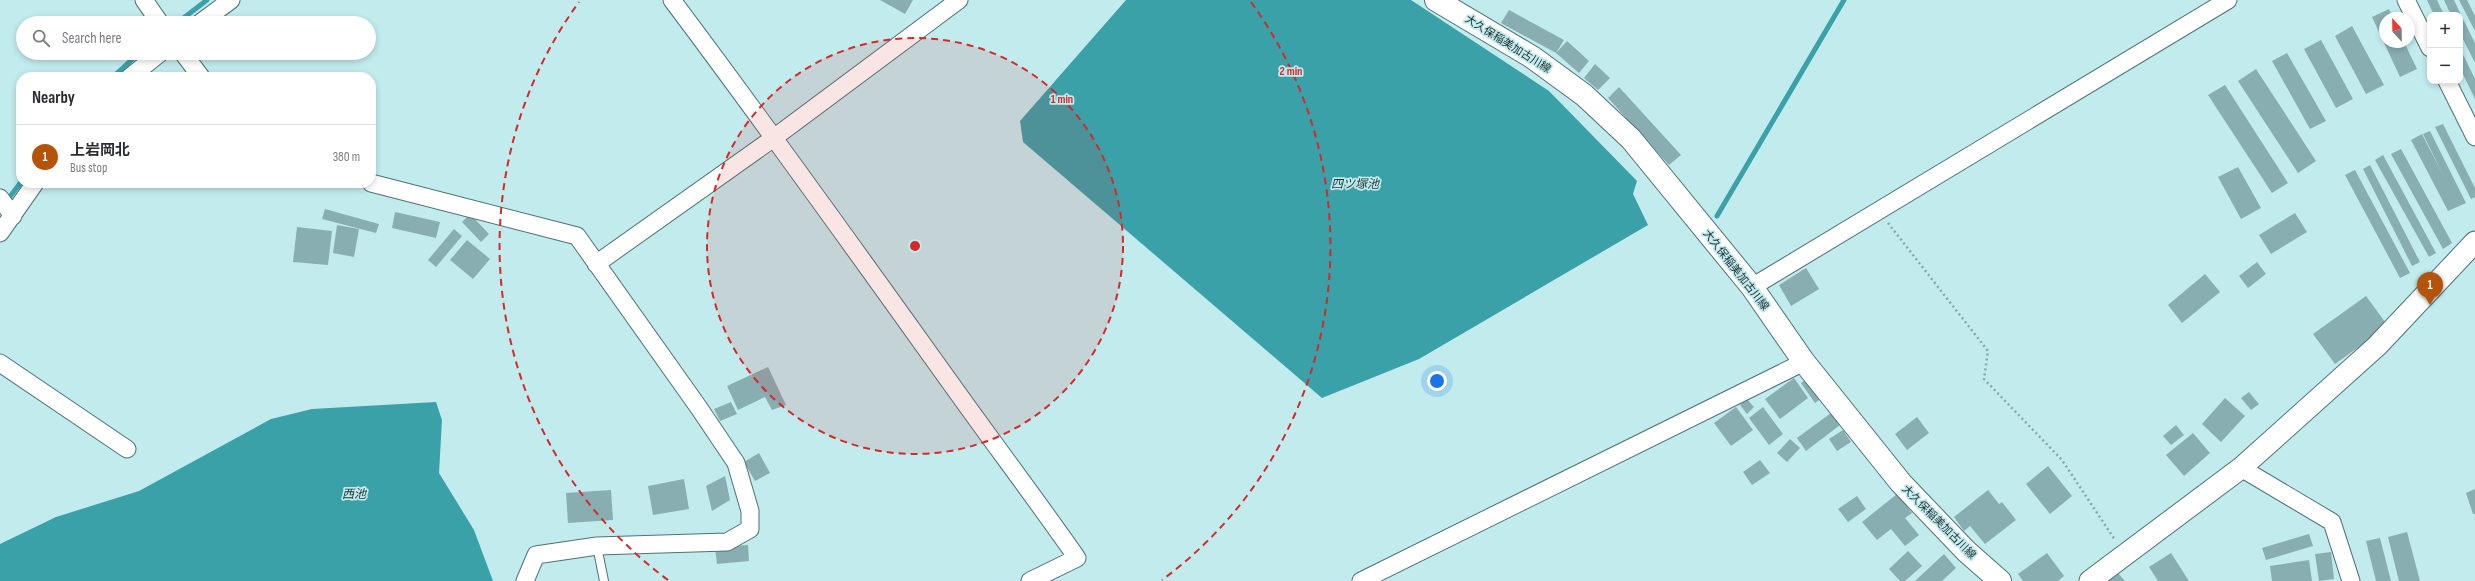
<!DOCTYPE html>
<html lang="en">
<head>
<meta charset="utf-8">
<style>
  :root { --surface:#fff; --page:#f2f2f3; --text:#2b2b33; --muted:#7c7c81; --line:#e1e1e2; --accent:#b45309 }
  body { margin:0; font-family:"Sofia Sans Condensed","Noto Sans JP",sans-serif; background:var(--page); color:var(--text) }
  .controls { position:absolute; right:12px; top:12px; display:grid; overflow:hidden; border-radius:8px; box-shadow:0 2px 6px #0003 }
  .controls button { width:36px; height:36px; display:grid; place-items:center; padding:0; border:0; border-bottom:1px solid var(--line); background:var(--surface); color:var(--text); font:20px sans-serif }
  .compass { position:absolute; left:2379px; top:12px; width:36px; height:36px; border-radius:50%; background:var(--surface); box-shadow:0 2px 6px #0003; rotate:338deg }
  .you { position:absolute; left:1437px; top:381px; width:14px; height:14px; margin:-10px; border:3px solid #fff; border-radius:50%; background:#1a73e8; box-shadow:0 0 0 6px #1a73e833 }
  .badge { display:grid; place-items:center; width:26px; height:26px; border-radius:50%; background:var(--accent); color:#fff; font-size:13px; font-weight:700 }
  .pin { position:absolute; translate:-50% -33px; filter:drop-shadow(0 1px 2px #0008) }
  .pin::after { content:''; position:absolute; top:21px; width:14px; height:12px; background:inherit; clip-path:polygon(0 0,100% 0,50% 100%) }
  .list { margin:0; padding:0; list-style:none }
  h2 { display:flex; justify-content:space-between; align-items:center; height:52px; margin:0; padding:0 16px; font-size:17px }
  h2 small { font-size:13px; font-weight:400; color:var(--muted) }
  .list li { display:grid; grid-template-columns:26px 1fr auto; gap:12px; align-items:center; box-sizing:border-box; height:64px; padding:0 16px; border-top:1px solid var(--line) }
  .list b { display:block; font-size:15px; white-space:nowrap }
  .list p { margin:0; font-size:13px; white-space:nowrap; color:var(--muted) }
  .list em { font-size:13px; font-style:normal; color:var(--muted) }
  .icon { flex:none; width:22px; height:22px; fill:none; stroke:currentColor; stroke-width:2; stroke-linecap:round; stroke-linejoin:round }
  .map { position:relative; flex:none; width:2475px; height:581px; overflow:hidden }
  .search { position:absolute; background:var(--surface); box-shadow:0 2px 6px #0003; left:16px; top:16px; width:360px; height:44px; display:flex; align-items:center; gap:10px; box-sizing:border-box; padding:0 14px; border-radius:22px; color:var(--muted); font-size:15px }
  .panel { position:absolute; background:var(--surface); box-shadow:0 2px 6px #0003; left:16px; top:72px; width:360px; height:116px; border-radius:16px }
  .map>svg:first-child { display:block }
  .water { fill:#3ba1a8 }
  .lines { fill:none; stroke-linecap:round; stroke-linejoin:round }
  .stream { stroke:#3ba1a8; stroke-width:5 }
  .building { fill:#88aeb1 }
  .service-casing { stroke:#4d7275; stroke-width:10 }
  .minor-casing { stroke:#4d7275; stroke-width:19 }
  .tertiary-casing { stroke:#4d7275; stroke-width:23 }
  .secondary-casing { stroke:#4d7275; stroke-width:24 }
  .path { stroke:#87a7a9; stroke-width:2.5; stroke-dasharray:2 3; stroke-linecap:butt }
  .service { stroke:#fff; stroke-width:8 }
  .minor { stroke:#fff; stroke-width:17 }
  .tertiary { stroke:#fff; stroke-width:21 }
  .secondary { stroke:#fff; stroke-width:22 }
  .ring { fill:none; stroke:#d62828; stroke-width:2; stroke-dasharray:7 5 }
  .labels { text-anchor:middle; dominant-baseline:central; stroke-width:3.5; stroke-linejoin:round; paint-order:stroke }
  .street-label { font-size:11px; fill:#213032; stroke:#c2ebee }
  .water-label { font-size:12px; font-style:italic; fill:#1d3436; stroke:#c2ebee }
  .centre { fill:#d62828; stroke:#c2ebee; stroke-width:2 }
  .ring-label { font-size:12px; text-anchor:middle; font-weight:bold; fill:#d62828; stroke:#c2ebee; stroke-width:3.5; stroke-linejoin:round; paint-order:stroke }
</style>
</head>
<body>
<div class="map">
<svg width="2475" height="581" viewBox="0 0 2475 581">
  <rect width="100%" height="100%" fill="#c2ebee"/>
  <path class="water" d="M 1126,0 L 1411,0 L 1549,91 L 1637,181 L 1633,194 L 1648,225 L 1419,359 L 1322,398 L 1023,142 L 1020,121 Z
    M 436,402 L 442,420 L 439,473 L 474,530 L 493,581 L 0,581 L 0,544 L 56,517 L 139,491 L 271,419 L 312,409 Z"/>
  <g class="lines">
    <path class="stream" d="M 177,23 L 207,0
      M 113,77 L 139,53
      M 6,202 L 21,182
      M 1717,216 L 1844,0"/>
  </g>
  <path class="building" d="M 880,0 L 913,0 L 905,14 Z
    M 2427,0 L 2437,0 L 2444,15 L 2434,15 Z
    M 2444,0 L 2454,0 L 2461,15 L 2475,43 L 2475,63 L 2460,33 L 2460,15 L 2451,15 Z
    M 2459,0 L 2467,0 L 2475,16 L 2475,31 Z
    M 2389,9 L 2393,18 L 2385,18 L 2385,42 L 2404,42 L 2417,69 L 2400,77 L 2372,17 Z
    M 1509,10 L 1564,40 L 1556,53 L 1501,23 Z
    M 2352,26 L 2384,85 L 2366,94 L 2335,36 Z
    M 2321,40 L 2353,99 L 2336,108 L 2304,49 Z
    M 1567,41 L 1589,61 L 1579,73 L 1556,53 Z
    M 2460,48 L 2475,79 L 2475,99 L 2460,68 Z
    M 2287,53 L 2326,121 L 2310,129 L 2272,61 Z
    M 1595,64 L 1610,78 L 1598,90 L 1584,78 Z
    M 2256,69 L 2316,161 L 2298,173 L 2238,81 Z
    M 2225,85 L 2288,183 L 2272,193 L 2208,95 Z
    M 1619,87 L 1681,155 L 1669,165 L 1608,98 Z
    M 2443,124 L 2475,188 L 2475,197 L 2471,199 L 2435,127 Z
    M 2430,131 L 2466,203 L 2448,211 L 2411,140 L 2422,134 L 2444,177 L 2423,134 Z
    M 2401,149 L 2452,243 L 2443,249 L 2391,154 Z
    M 2383,155 L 2436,253 L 2429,257 L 2375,160 Z
    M 2370,165 L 2420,262 L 2412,266 L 2363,169 Z
    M 2238,167 L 2261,208 L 2241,219 L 2218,177 Z
    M 2355,170 L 2410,273 L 2400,278 L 2345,175 Z
    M 325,209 L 379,224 L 376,233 L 322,219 Z
    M 395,212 L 440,222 L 436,238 L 392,228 Z
    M 2295,213 L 2307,232 L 2271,254 L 2259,235 Z
    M 470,214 L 489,234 L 481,242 L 462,222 Z
    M 337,225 L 359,229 L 354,257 L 333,253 Z
    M 297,227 L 332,231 L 328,265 L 293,262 Z
    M 454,229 L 462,236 L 436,267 L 428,260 Z
    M 467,240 L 490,259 L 473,279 L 450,260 Z
    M 2257,262 L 2266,274 L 2248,288 L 2239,276 Z
    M 1806,268 L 1819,289 L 1791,306 L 1779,285 Z
    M 2205,274 L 2220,292 L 2182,323 L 2168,305 Z
    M 2366,296 L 2388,326 L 2335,364 L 2313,334 Z
    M 768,367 L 786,405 L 772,410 L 765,397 L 738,410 L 727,386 Z
    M 1810,377 L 1823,397 L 1815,403 L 1801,383 Z
    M 1794,378 L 1808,398 L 1780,419 L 1765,399 Z
    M 2249,392 L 2259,404 L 2251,410 L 2241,398 Z
    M 2225,398 L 2245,416 L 2221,442 L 2202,424 Z
    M 1747,399 L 1754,407 L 1747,414 L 1740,405 Z
    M 731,402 L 737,414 L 720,421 L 714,409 Z
    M 1736,407 L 1753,430 L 1731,446 L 1714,423 Z
    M 1763,407 L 1783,434 L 1769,445 L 1749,418 Z
    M 1831,413 L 1840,425 L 1806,451 L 1797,438 Z
    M 1917,417 L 1929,433 L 1907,450 L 1895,434 Z
    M 2176,425 L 2184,435 L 2171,445 L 2163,436 Z
    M 1843,430 L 1851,442 L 1837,451 L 1829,439 Z
    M 2193,433 L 2210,453 L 2184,476 L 2166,455 Z
    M 1790,439 L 1800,448 L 1787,462 L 1777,453 Z
    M 759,453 L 770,473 L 755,481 L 744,462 Z
    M 1760,460 L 1770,473 L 1752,485 L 1743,472 Z
    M 2048,466 L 2072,496 L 2050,514 L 2026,484 Z
    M 725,476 L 730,500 L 712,511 L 706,486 Z
    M 684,479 L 689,509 L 653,515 L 648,486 Z
    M 2475,489 L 2475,514 L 2473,514 L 2466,493 Z
    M 611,490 L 613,520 L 568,523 L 566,493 Z
    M 1988,490 L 1999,504 L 2002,502 L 2016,520 L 1985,544 L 1970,526 L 1964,531 L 1954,517 Z
    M 1897,494 L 1912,513 L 1905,518 L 1919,535 L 1905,546 L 1891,529 L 1877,540 L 1862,522 Z
    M 1857,496 L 1866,509 L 1848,522 L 1838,509 Z
    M 2407,532 L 2420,581 L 2399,581 L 2388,537 Z
    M 2309,534 L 2313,546 L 2266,560 L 2262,548 Z
    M 2380,538 L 2391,581 L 2376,581 L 2366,541 Z
    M 748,545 L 749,561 L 717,564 L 715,547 Z
    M 1908,551 L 1922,566 L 1905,581 L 1900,581 L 1889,569 Z
    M 2331,552 L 2334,579 L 2319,581 L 2315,554 Z
    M 2047,553 L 2064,576 L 2058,581 L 2023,581 L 2018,574 Z
    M 2171,553 L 2189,581 L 2158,581 L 2149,567 Z
    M 1944,554 L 1956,568 L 1942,581 L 1915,581 Z
    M 2309,560 L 2312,581 L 2272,581 L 2270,566 Z
    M 2117,572 L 2125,581 L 2108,581 Z"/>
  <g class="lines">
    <defs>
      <path id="service" d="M 597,546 L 604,581"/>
      <path id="minor" d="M 144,0 L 160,23
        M 672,0 C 769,129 863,261 957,392 C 997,448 1038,502 1077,558 L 1030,581
        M 2406,0 L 2430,48
        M 200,23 L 231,0
        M 183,53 L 201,77
        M 130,77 L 160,53
        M 2447,81 L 2475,137
        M 371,183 L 577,236 L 699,408 L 736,463 L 750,511 L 750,529 L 727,542 L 597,546 L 536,555 L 525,581
        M 0,198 L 13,216
        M 0,233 L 35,183
        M 596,264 L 775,137 L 959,0
        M 1752,287 L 2228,0
        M 0,363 L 127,449
        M 2241,468 L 2332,522 L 2351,581
        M 1361,581 L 1804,362"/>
      <path id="tertiary" d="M 2090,581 L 2241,468 L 2377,346 L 2475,242"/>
      <path id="secondary" d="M 1436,0 L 1532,57 L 1584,95 L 1631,139 L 1752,287 L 1804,362 L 1901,483 L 1966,551 L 2000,581"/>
    </defs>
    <use href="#service" class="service-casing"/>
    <use href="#minor" class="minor-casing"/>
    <use href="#tertiary" class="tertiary-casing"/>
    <use href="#secondary" class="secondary-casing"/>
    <path class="path" d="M 1888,223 L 1988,351 L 1984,379 L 2062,460 L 2115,540"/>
    <use href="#service" class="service"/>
    <use href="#minor" class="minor"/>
    <use href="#tertiary" class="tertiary"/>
    <use href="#secondary" class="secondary"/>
  </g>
  <circle cx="915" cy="246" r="208" fill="#d62828" fill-opacity=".12"/>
  <g class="ring">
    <circle cx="915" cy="246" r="208"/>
    <path d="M668 580A415 415 0 0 1 579 2M1251 2A415 415 0 0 1 1162 580"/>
  </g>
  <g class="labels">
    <g class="street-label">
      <text transform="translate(1508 44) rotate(32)">大久保稲美加古川線</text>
      <text transform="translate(1736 270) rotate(52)">大久保稲美加古川線</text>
      <text transform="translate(1939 522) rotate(45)">大久保稲美加古川線</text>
    </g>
    <g class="water-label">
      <text x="1355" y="184">四ツ塚池</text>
      <text x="354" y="494">西池</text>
    </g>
  </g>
  <circle cx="915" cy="246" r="6" class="centre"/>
  <g class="ring-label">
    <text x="1291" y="75">2 min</text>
    <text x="1062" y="103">1 min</text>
  </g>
</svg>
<div class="controls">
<button>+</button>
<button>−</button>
</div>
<svg class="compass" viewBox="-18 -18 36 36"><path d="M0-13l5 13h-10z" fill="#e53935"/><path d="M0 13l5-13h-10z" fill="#7c7c81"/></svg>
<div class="you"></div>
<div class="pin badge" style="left:2430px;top:305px">1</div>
<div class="search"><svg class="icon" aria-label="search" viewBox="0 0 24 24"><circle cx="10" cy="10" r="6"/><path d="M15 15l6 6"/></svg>Search here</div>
<section class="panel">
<h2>Nearby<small></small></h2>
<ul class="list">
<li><span class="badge">1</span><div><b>上岩岡北</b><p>Bus stop</p></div><em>380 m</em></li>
</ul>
</section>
</div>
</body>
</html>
